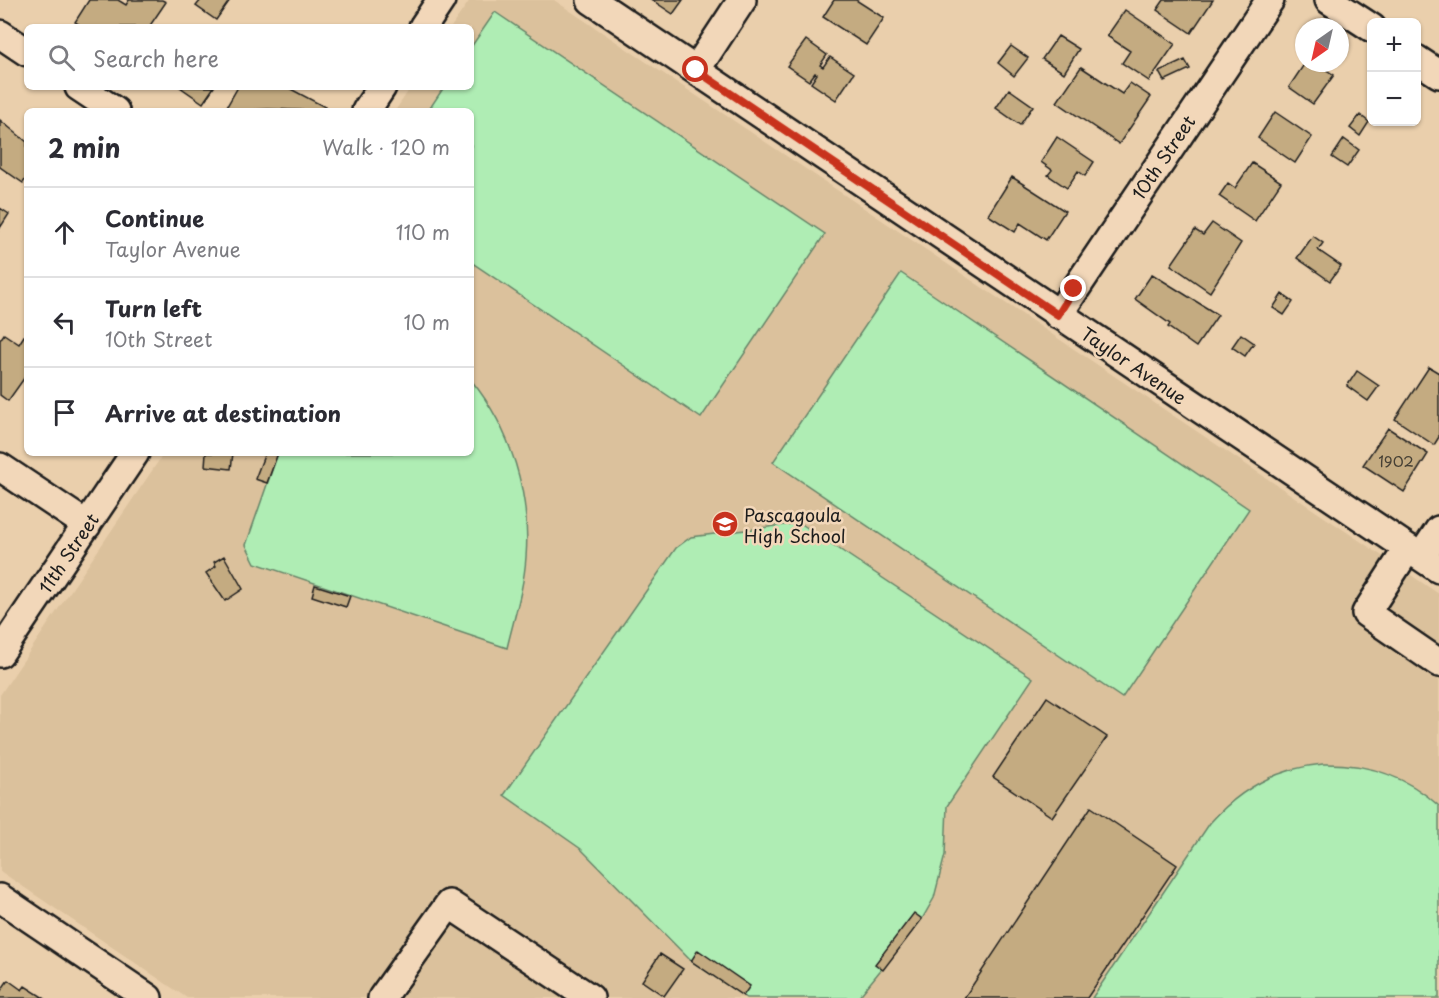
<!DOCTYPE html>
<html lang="en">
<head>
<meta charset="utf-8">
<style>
  :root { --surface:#fff; --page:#f7f7f7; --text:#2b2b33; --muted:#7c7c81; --line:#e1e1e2 }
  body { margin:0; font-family:"Playpen Sans",sans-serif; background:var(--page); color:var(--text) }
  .controls { position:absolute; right:18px; top:18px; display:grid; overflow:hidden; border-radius:9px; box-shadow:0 2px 4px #0004 }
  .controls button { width:54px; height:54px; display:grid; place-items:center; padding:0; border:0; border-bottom:2px solid var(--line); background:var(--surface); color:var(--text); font:30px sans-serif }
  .compass { position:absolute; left:1295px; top:18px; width:54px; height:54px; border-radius:50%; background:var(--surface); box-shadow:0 2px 4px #0004; rotate:214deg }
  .stop { position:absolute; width:18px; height:18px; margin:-14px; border:4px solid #c8321e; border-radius:50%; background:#fff }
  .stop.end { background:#c8321e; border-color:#fff; box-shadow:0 2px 6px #0008 }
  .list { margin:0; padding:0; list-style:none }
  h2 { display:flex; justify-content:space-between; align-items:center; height:78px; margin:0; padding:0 24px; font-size:26px }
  h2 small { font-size:20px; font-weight:400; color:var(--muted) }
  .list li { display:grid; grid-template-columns:39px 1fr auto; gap:18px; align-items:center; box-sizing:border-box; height:90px; padding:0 24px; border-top:2px solid var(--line) }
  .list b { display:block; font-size:22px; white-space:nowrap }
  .list p { margin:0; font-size:20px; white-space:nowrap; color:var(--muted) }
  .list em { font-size:20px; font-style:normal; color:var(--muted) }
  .icon { flex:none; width:33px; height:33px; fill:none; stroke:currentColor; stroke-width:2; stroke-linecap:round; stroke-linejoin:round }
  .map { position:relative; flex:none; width:1439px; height:998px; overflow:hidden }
  .search { position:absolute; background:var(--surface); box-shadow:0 2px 4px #0004; left:24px; top:24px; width:450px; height:66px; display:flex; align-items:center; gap:15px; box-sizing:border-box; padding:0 21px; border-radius:9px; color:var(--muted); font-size:22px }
  .panel { position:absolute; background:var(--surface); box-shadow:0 2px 4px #0004; left:24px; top:108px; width:450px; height:348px; border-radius:9px }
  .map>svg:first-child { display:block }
  .built { fill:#dbc19c }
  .green { fill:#afedb4; stroke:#668468; stroke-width:1.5 }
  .building { fill:#c4ab81; stroke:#1c1c1c; stroke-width:1.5 }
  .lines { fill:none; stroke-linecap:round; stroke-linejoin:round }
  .minor-casing { stroke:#1c1c1c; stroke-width:32 }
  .minor { stroke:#f2d7b9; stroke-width:27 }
  .route { stroke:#c8321e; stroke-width:8 }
  .labels { text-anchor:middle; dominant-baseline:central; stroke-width:5; stroke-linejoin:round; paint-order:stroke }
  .number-label { font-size:15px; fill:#464035 }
  .street-label { font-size:18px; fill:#1c1c1c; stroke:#f2d7b9 }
  .poi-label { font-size:18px; fill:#1c1c1c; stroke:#f2d7b9; text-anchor:start }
</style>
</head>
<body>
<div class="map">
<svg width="1439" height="998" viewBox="0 0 1439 998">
  <rect width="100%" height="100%" fill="#eacfac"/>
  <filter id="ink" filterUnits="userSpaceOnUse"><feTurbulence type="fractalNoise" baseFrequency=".0167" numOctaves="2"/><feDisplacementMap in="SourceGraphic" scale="12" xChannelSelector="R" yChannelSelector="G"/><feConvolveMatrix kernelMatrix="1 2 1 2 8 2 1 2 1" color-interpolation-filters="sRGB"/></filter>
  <g filter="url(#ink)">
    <path class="built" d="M 470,0 L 554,0 L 1439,594 L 1439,998 L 187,998 L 0,871 L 0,695 L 164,453 L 471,453 L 471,111 L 395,111 L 411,87 L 471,87 L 471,27 L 451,27 Z"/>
    <path class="green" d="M 495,12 L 825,234 L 701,418 L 471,262 L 471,111 L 428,111 L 444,87 L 471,87 L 471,47 Z
      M 901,273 L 1249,509 L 1122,698 L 773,462 Z
      M 471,380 C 511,429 531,494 526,557 C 524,588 514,618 507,648 L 255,563 L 246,545 L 278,453 L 471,453 Z
      M 800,523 L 1033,678 L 947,806 L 945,855 L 934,898 L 922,919 L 858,998 L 746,998 L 691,961 L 581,849 L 504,795 L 676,548 L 691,537 Z
      M 1323,764 C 1366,763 1407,776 1439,806 L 1439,998 L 1092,998 L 1210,823 C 1241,788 1277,768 1323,764 Z"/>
    <path class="building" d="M 89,0 L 118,0 L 126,5 L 129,0 L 162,0 L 166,2 L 149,27 L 83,27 L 75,22 Z
      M 201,0 L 230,0 L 216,20 L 196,6 Z
      M 652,0 L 683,0 L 673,14 Z
      M 834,0 L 856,0 L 884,18 L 866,45 L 823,17 Z
      M 1164,0 L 1213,0 L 1191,33 L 1157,10 Z
      M 1125,10 L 1175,44 L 1149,81 L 1122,63 L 1130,51 L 1107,36 Z
      M 1058,36 L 1079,49 L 1064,73 L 1042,59 Z
      M 806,40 L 827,55 L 820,65 L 823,67 L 830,57 L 854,73 L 836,100 L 811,83 L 817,74 L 815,73 L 809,81 L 787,66 Z
      M 1011,46 L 1028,58 L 1014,76 L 998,63 Z
      M 1185,60 L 1190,69 L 1164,81 L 1159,72 Z
      M 1305,63 L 1325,63 L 1322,67 L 1334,75 L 1313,104 L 1289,87 Z
      M 1081,67 L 1122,94 L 1130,83 L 1151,97 L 1119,144 L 1057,102 Z
      M 180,87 L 214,87 L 203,103 Z
      M 238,87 L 287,87 L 325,107 L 323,111 L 268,109 L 231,111 L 226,108 Z
      M 1009,89 L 1033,106 L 1020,125 L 996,108 Z
      M 1275,112 L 1312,137 L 1295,163 L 1258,138 Z
      M 1360,115 L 1369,122 L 1360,136 L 1350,128 Z
      M 0,120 L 27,142 L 27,177 L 23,183 L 0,167 Z
      M 1057,137 L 1094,162 L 1085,176 L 1078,171 L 1067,188 L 1048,175 L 1052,170 L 1041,162 Z
      M 1344,139 L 1359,150 L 1347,167 L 1332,157 Z
      M 1252,163 L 1281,182 L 1255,221 L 1219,196 L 1228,183 L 1235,188 Z
      M 1012,177 L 1065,211 L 1046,240 L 1020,223 L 1015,232 L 988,215 Z
      M 0,208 L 9,214 L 0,228 Z
      M 1212,223 L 1241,243 L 1210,292 L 1171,265 L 1195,230 L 1203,235 Z
      M 1313,236 L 1323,243 L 1318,250 L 1341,266 L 1330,281 L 1297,258 Z
      M 1152,274 L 1218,315 L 1196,347 L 1168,327 L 1170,324 L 1135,299 Z
      M 1282,294 L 1293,302 L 1284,315 L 1273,308 Z
      M 4,334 L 19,344 L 24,336 L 27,337 L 27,378 L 25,377 L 8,401 L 0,395 L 0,340 Z
      M 1241,334 L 1254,343 L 1245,356 L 1232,347 Z
      M 1429,367 L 1439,373 L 1439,437 L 1434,445 L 1395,419 Z
      M 1357,371 L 1379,386 L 1368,401 L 1347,386 Z
      M 1388,428 L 1428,454 L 1404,492 L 1363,465 Z
      M 206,453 L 233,453 L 231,469 L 205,466 Z
      M 265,453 L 278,453 L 267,483 L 255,479 Z
      M 224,556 L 243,589 L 225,601 L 206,573 L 216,566 L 214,562 Z
      M 315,585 L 350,596 L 346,607 L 312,596 Z
      M 1047,697 L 1107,737 L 1052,817 L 993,777 Z
      M 1091,807 L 1177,865 L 1087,998 L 964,998 Z
      M 914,913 L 922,919 L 883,970 L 875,964 Z
      M 698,950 L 750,986 L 743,996 L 691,961 Z
      M 660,954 L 683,969 L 664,996 L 642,981 Z
      M 8,980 L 22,990 L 25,986 L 44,998 L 0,998 L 0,992 Z"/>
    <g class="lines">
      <defs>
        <path id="minor" d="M 591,0 L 1439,569
          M 1329,0 L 1372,28
          M 423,27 L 441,0
          M 0,34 L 27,52
          M 1416,59 L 1439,74
          M 696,70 L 742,0
          M 79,87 L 115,111
          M 366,111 L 382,87
          M 1058,315 L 1270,0
          M 0,467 L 87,525
          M 1408,548 L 1366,613 L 1439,663
          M 1421,557 L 1439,530
          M 0,653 L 135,453
          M 0,898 L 148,998
          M 382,998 L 449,904 L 590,998"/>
      </defs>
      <use href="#minor" class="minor-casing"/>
      <use href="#minor" class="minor"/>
    </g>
  </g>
  <g class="lines" filter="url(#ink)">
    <path class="route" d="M 696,70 L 1058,315 L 1074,289"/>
  </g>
  <defs>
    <symbol id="school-disc" viewBox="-11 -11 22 22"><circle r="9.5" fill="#c8321e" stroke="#f2d7b9"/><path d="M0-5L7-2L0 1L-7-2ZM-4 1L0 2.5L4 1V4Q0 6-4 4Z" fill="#fff"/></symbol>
  </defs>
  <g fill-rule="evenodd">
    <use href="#school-disc" x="710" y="509" width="30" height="30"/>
  </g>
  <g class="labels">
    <g class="number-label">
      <text x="1396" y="460">1902</text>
    </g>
    <g class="street-label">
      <text transform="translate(1163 157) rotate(-56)">10th Street</text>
      <text transform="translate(1134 365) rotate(34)">Taylor Avenue</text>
      <text transform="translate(68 553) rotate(-56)">11th Street</text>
    </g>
    <g class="poi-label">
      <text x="744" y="514">Pascagoula<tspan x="744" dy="21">High School</tspan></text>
    </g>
  </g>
</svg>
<div class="controls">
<button>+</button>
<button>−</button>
</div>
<svg class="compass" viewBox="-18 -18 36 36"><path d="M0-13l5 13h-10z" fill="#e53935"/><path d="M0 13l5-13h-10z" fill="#7c7c81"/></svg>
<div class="stop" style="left:696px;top:70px"></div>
<div class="stop end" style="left:1074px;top:289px"></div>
<div class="search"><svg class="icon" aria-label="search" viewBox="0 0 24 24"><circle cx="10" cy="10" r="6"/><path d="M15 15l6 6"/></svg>Search here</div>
<section class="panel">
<h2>2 min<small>Walk · 120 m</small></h2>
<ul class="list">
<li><svg class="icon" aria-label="ahead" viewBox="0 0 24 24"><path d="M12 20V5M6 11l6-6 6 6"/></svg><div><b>Continue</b><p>Taylor Avenue</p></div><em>110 m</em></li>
<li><svg class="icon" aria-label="left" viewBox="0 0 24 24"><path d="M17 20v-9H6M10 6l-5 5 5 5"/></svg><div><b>Turn left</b><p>10th Street</p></div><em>10 m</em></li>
<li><svg class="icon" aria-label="arrive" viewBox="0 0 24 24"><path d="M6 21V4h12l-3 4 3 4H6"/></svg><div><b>Arrive at destination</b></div></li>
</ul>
</section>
</div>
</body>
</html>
